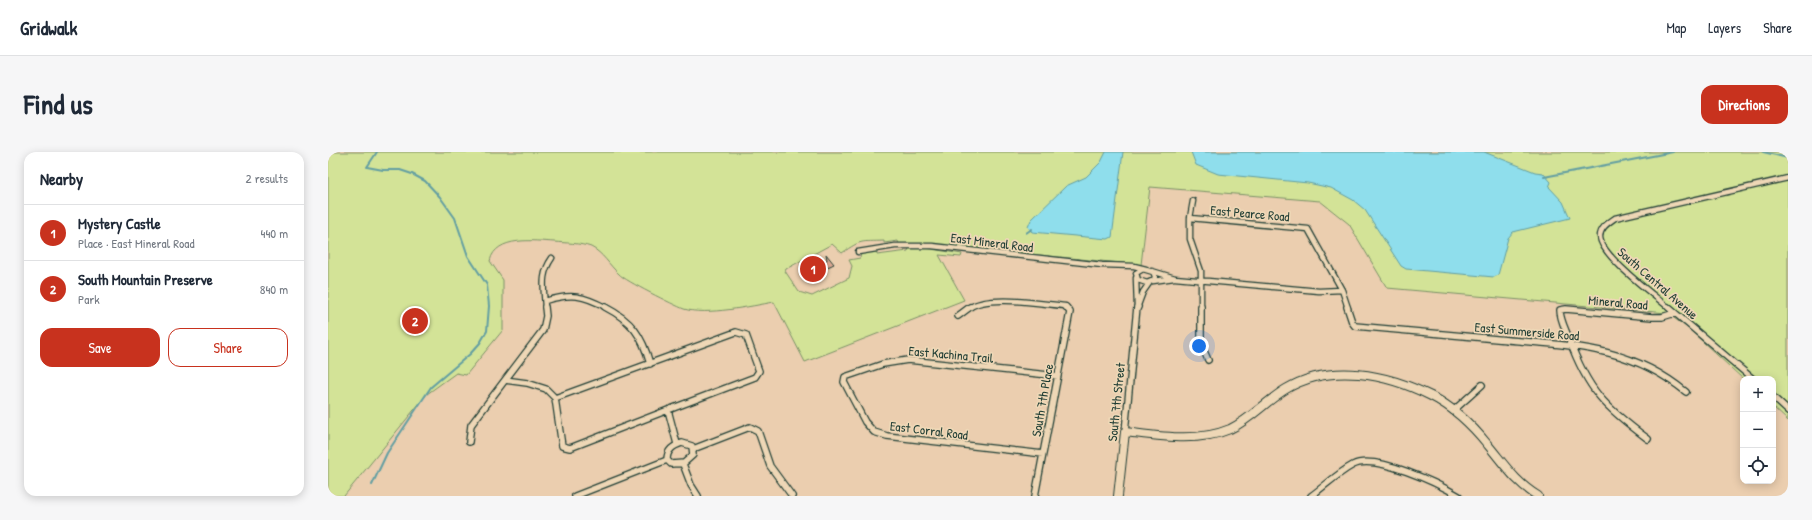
<!DOCTYPE html>
<html lang="en">
<head>
<meta charset="utf-8">
<style>
  :root { --surface:#fff; --page:#f6f6f7; --text:#1f2937; --muted:#747a83; --line:#e0e1e3; --accent:#c8321e }
  body { margin:0; font-family:"Patrick Hand",sans-serif; background:var(--page); color:var(--text) }
  .controls { position:absolute; right:12px; bottom:12px; display:grid; overflow:hidden; border-radius:8px; box-shadow:0 2px 10px #0003 }
  .controls button { width:36px; height:36px; display:grid; place-items:center; padding:0; border:0; border-bottom:1px solid var(--line); background:var(--surface); color:var(--text); font:20px sans-serif }
  .you { position:absolute; left:871px; top:194px; width:14px; height:14px; margin:-10px; border:3px solid #fff; border-radius:50%; background:#1a73e8; box-shadow:0 0 0 6px #1a73e833 }
  .badge { display:grid; place-items:center; width:26px; height:26px; border-radius:50%; background:var(--accent); color:#fff; font-size:13px; font-weight:700 }
  .pin { position:absolute; translate:-50% -50%; border:2px solid #fff; box-shadow:0 1px 4px #0006 }
  .list { margin:0; padding:0; list-style:none }
  h2 { display:flex; justify-content:space-between; align-items:center; height:52px; margin:0; padding:0 16px; font-size:17px }
  h2 small { font-size:13px; font-weight:400; color:var(--muted) }
  .list li { display:grid; grid-template-columns:26px 1fr auto; gap:12px; align-items:center; box-sizing:border-box; height:56px; padding:0 16px; border-top:1px solid var(--line) }
  .list b { display:block; font-size:15px; white-space:nowrap }
  .list p { margin:0; font-size:13px; white-space:nowrap; color:var(--muted) }
  .list em { font-size:13px; font-style:normal; color:var(--muted) }
  .actions { display:flex; gap:8px; padding:12px 16px }
  .actions a { flex:1; padding:9px 0; border:1px solid var(--accent); border-radius:12px; text-align:center; font-size:14px; color:var(--accent) }
  .actions .main { background:var(--accent); color:#fff }
  .icon { flex:none; width:22px; height:22px; fill:none; stroke:currentColor; stroke-width:2; stroke-linecap:round; stroke-linejoin:round }
  .map { position:relative; flex:none; width:1460px; height:344px; overflow:hidden; border-radius:12px }
  header { display:flex; align-items:center; gap:24px; box-sizing:border-box; height:56px; padding:0 20px; background:var(--surface); border-bottom:1px solid var(--line) }
  header strong { font-size:19px }
  nav { display:flex; gap:22px; margin-inline-start:auto; font-size:14px }
  .intro { display:flex; align-items:center; justify-content:space-between; box-sizing:border-box; height:96px; padding:0 24px }
  h1 { margin:0; font-size:28px }
  .button { padding:10px 18px; border-radius:12px; background:var(--accent); color:#fff; font-size:14px; font-weight:700 }
  main { display:flex; gap:24px; padding:0 24px }
  aside { flex:1; background:var(--surface); border-radius:12px; box-shadow:0 2px 10px #0003 }
  .map>svg:first-child { display:block }
  .green { fill:#d3e397; stroke:#799066 }
  .water { fill:#8fdeec; stroke:#629ea2 }
  .lines { fill:none; stroke-linecap:round; stroke-linejoin:round }
  .stream { stroke:#629ea2; stroke-width:2 }
  .building { fill:#e0ab95; stroke:#1f3d34 }
  .street-far1-casing { stroke:#1f3d34; stroke-width:7 }
  .street-casing { stroke:#1f3d34; stroke-width:8 }
  .secondary-casing { stroke:#1f3d34; stroke-width:10 }
  .street-far1 { stroke:#eed7b6; stroke-width:4.5 }
  .street { stroke:#eed7b6; stroke-width:5.5 }
  .secondary { stroke:#eed7b6; stroke-width:8 }
  .labels { text-anchor:middle; dominant-baseline:central; stroke-width:3.5; stroke-linejoin:round; paint-order:stroke }
  .street-label { font-size:13px; fill:#1f3d34; stroke:#eed7b6 }
</style>
</head>
<body>
<header>
<strong>Gridwalk</strong>
<nav><a>Map</a><a>Layers</a><a>Share</a></nav>
</header>
<div class="intro"><h1>Find us</h1><a class="button">Directions</a></div>
<main>
<aside>
<h2>Nearby<small>2 results</small></h2>
<ul class="list">
<li><span class="badge">1</span><div><b>Mystery Castle</b><p>Place · East Mineral Road</p></div><em>440 m</em></li>
<li><span class="badge">2</span><div><b>South Mountain Preserve</b><p>Park</p></div><em>840 m</em></li>
</ul>
<div class="actions"><a class="main">Save</a><a>Share</a></div>
</aside>
<div class="map">
<svg width="1460" height="344" viewBox="0 0 1460 344">
  <rect width="100%" height="100%" fill="#ebceaf"/>
  <filter id="ink" filterUnits="userSpaceOnUse"><feTurbulence type="fractalNoise" baseFrequency=".025" numOctaves="2"/><feDisplacementMap in="SourceGraphic" scale="8" xChannelSelector="R" yChannelSelector="G"/><feConvolveMatrix kernelMatrix="1 2 1 2 8 2 1 2 1" color-interpolation-filters="sRGB"/></filter>
  <g filter="url(#ink)">
    <path class="green" d="M 0,0 L 1460,0 L 1460,269 L 1445,255 L 1445,227 L 1415,227 L 1361,177 L 1339,161 L 1059,136 L 1021,72 L 992,49 L 822,35 L 813,113 L 599,92 L 571,93 L 570,89 L 556,91 L 556,89 C 533,90 534,87 514,101 L 504,92 L 458,117 L 457,119 L 471,140 L 484,144 L 521,126 L 524,114 L 521,108 L 532,106 L 533,102 L 545,99 L 549,100 L 549,103 L 580,99 L 581,96 L 597,96 L 634,102 L 633,105 L 611,103 L 636,148 L 477,210 L 446,150 C 424,154 378,164 356,157 C 346,153 297,129 291,122 C 281,113 275,101 263,95 C 252,91 237,91 226,90 C 207,89 168,83 162,109 L 175,128 L 175,178 L 138,223 L 128,221 L 99,242 L 16,344 L 0,344 Z"/>
    <path class="water" d="M 778,0 L 795,0 L 784,85 L 780,87 L 704,80 L 700,75 L 703,68 L 738,34 L 758,25 L 773,10 Z
      M 863,0 L 1156,0 L 1207,20 L 1215,21 L 1223,30 L 1221,35 L 1235,50 L 1242,66 L 1185,80 L 1180,86 L 1170,123 L 1166,125 L 1078,117 L 1073,114 L 1037,58 L 1025,48 L 1003,36 L 980,31 L 890,22 L 868,13 Z"/>
    <g class="lines">
      <path class="stream" d="M 1435,0 L 1460,6
        M 1216,25 L 1345,0
        M 698,81 L 704,77
        M 44,333 L 59,301 L 103,235 L 142,202 L 152,191 L 159,179 L 161,154 L 159,133 L 140,104 L 127,66 L 112,45 L 97,29 L 84,22 L 72,18 L 55,18 L 39,15 L 49,0"/>
    </g>
    <path class="building" d="M 498,102 L 506,112 L 481,124 L 472,114 L 485,106 L 490,112 L 496,110 L 499,108 Z"/>
    <g class="lines">
      <defs>
        <path id="street-far1" d="M 865,49 L 862,66 L 862,87 L 873,119 L 873,156
          M 862,66 L 980,77 L 1014,138 L 1020,156
          M 530,100 L 567,94 L 604,94 L 774,113 L 806,114 L 818,117
          M 815,117 L 825,120 L 827,124 L 826,128 L 819,131 L 810,128 L 808,121 Z
          M 824,119 L 847,126 L 991,139 L 1014,138
          M 808,126 L 809,156
          M 825,129 L 846,126
          M 217,149 C 243,141 255,143 279,156
          M 217,156 C 216,136 212,123 224,106
          M 641,156 C 660,142 713,152 737,154 L 739,156
          M 809,156 L 815,140 L 822,130
          M 1341,156 C 1326,143 1273,104 1272,85 C 1272,76 1280,71 1287,66 L 1460,26"/>
        <path id="street" d="M 217,155 L 218,164 L 215,178 L 177,228 L 199,231 L 218,237 L 227,246 L 408,180 L 418,183 L 431,219 L 427,225 L 340,258 L 349,292
          M 277,155 C 304,169 314,183 322,212
          M 873,155 L 873,192 L 880,208
          M 1019,155 L 1024,170 L 1027,174 C 1074,178 1122,183 1169,187 C 1240,194 1300,192 1358,240
          M 1340,155 L 1425,227
          M 809,157 L 810,155
          M 630,164 L 642,155
          M 1445,245 L 1460,259
          M 227,246 L 234,294 L 242,296 L 340,258
          M 1125,259 L 1154,233
          M 797,280 L 809,155
          M 1320,287 C 1277,255 1260,239 1241,187 C 1238,178 1232,168 1232,158 L 1238,157 L 1324,165 L 1334,165 L 1347,161
          M 141,290 L 143,273 L 177,228
          M 354,291 L 364,294 L 365,303 L 356,311 L 343,312 L 339,308 C 339,298 345,294 354,291 Z
          M 365,297 L 422,275 L 430,279 L 442,314 L 464,344
          M 715,302 L 559,284 L 546,280 L 537,270 L 516,230 L 517,225 L 555,212 L 580,208 L 730,224
          M 355,312 L 363,333 L 370,344
          M 247,344 L 339,308
          M 707,344 L 742,160 L 738,155
          M 983,344 C 997,334 1010,321 1025,313 C 1047,301 1111,332 1131,344"/>
        <path id="secondary" d="M 790,344 L 797,280 C 831,284 869,291 902,277 C 923,267 938,249 958,237 C 1003,210 1059,222 1103,244 C 1125,255 1144,273 1160,293 C 1176,312 1188,331 1210,344"/>
      </defs>
      <use href="#street-far1" class="street-far1-casing"/>
      <use href="#street" class="street-casing"/>
      <use href="#secondary" class="secondary-casing"/>
      <use href="#street-far1" class="street-far1"/>
      <use href="#street" class="street"/>
      <use href="#secondary" class="secondary"/>
    </g>
  </g>
  <g class="labels">
    <g class="street-label">
      <text transform="translate(922 61) rotate(5)">East Pearce Road</text>
      <text transform="translate(664 90) rotate(7)">East Mineral Road</text>
      <text transform="translate(1330 131) rotate(41)">South Central Avenue</text>
      <text transform="translate(1290 150) rotate(5)">Mineral Road</text>
      <text transform="translate(1199 179) rotate(5)">East Summerside Road</text>
      <text transform="translate(623 202) rotate(5)">East Kachina Trail</text>
      <text transform="translate(714 248) rotate(-80)">South 7th Place</text>
      <text transform="translate(788 250) rotate(-84)">South 7th Street</text>
      <text transform="translate(601 278) rotate(7)">East Corral Road</text>
    </g>
  </g>
</svg>
<div class="controls">
<button>+</button>
<button>−</button>
<button><svg class="icon" aria-label="locate" viewBox="0 0 24 24"><circle cx="12" cy="12" r="6"/><path d="M12 2v4M12 18v4M2 12h4M18 12h4"/></svg></button>
</div>
<div class="you"></div>
<div class="pin badge" style="left:485px;top:117px">1</div>
<div class="pin badge" style="left:87px;top:169px">2</div>
</div>
</main>
</body>
</html>
